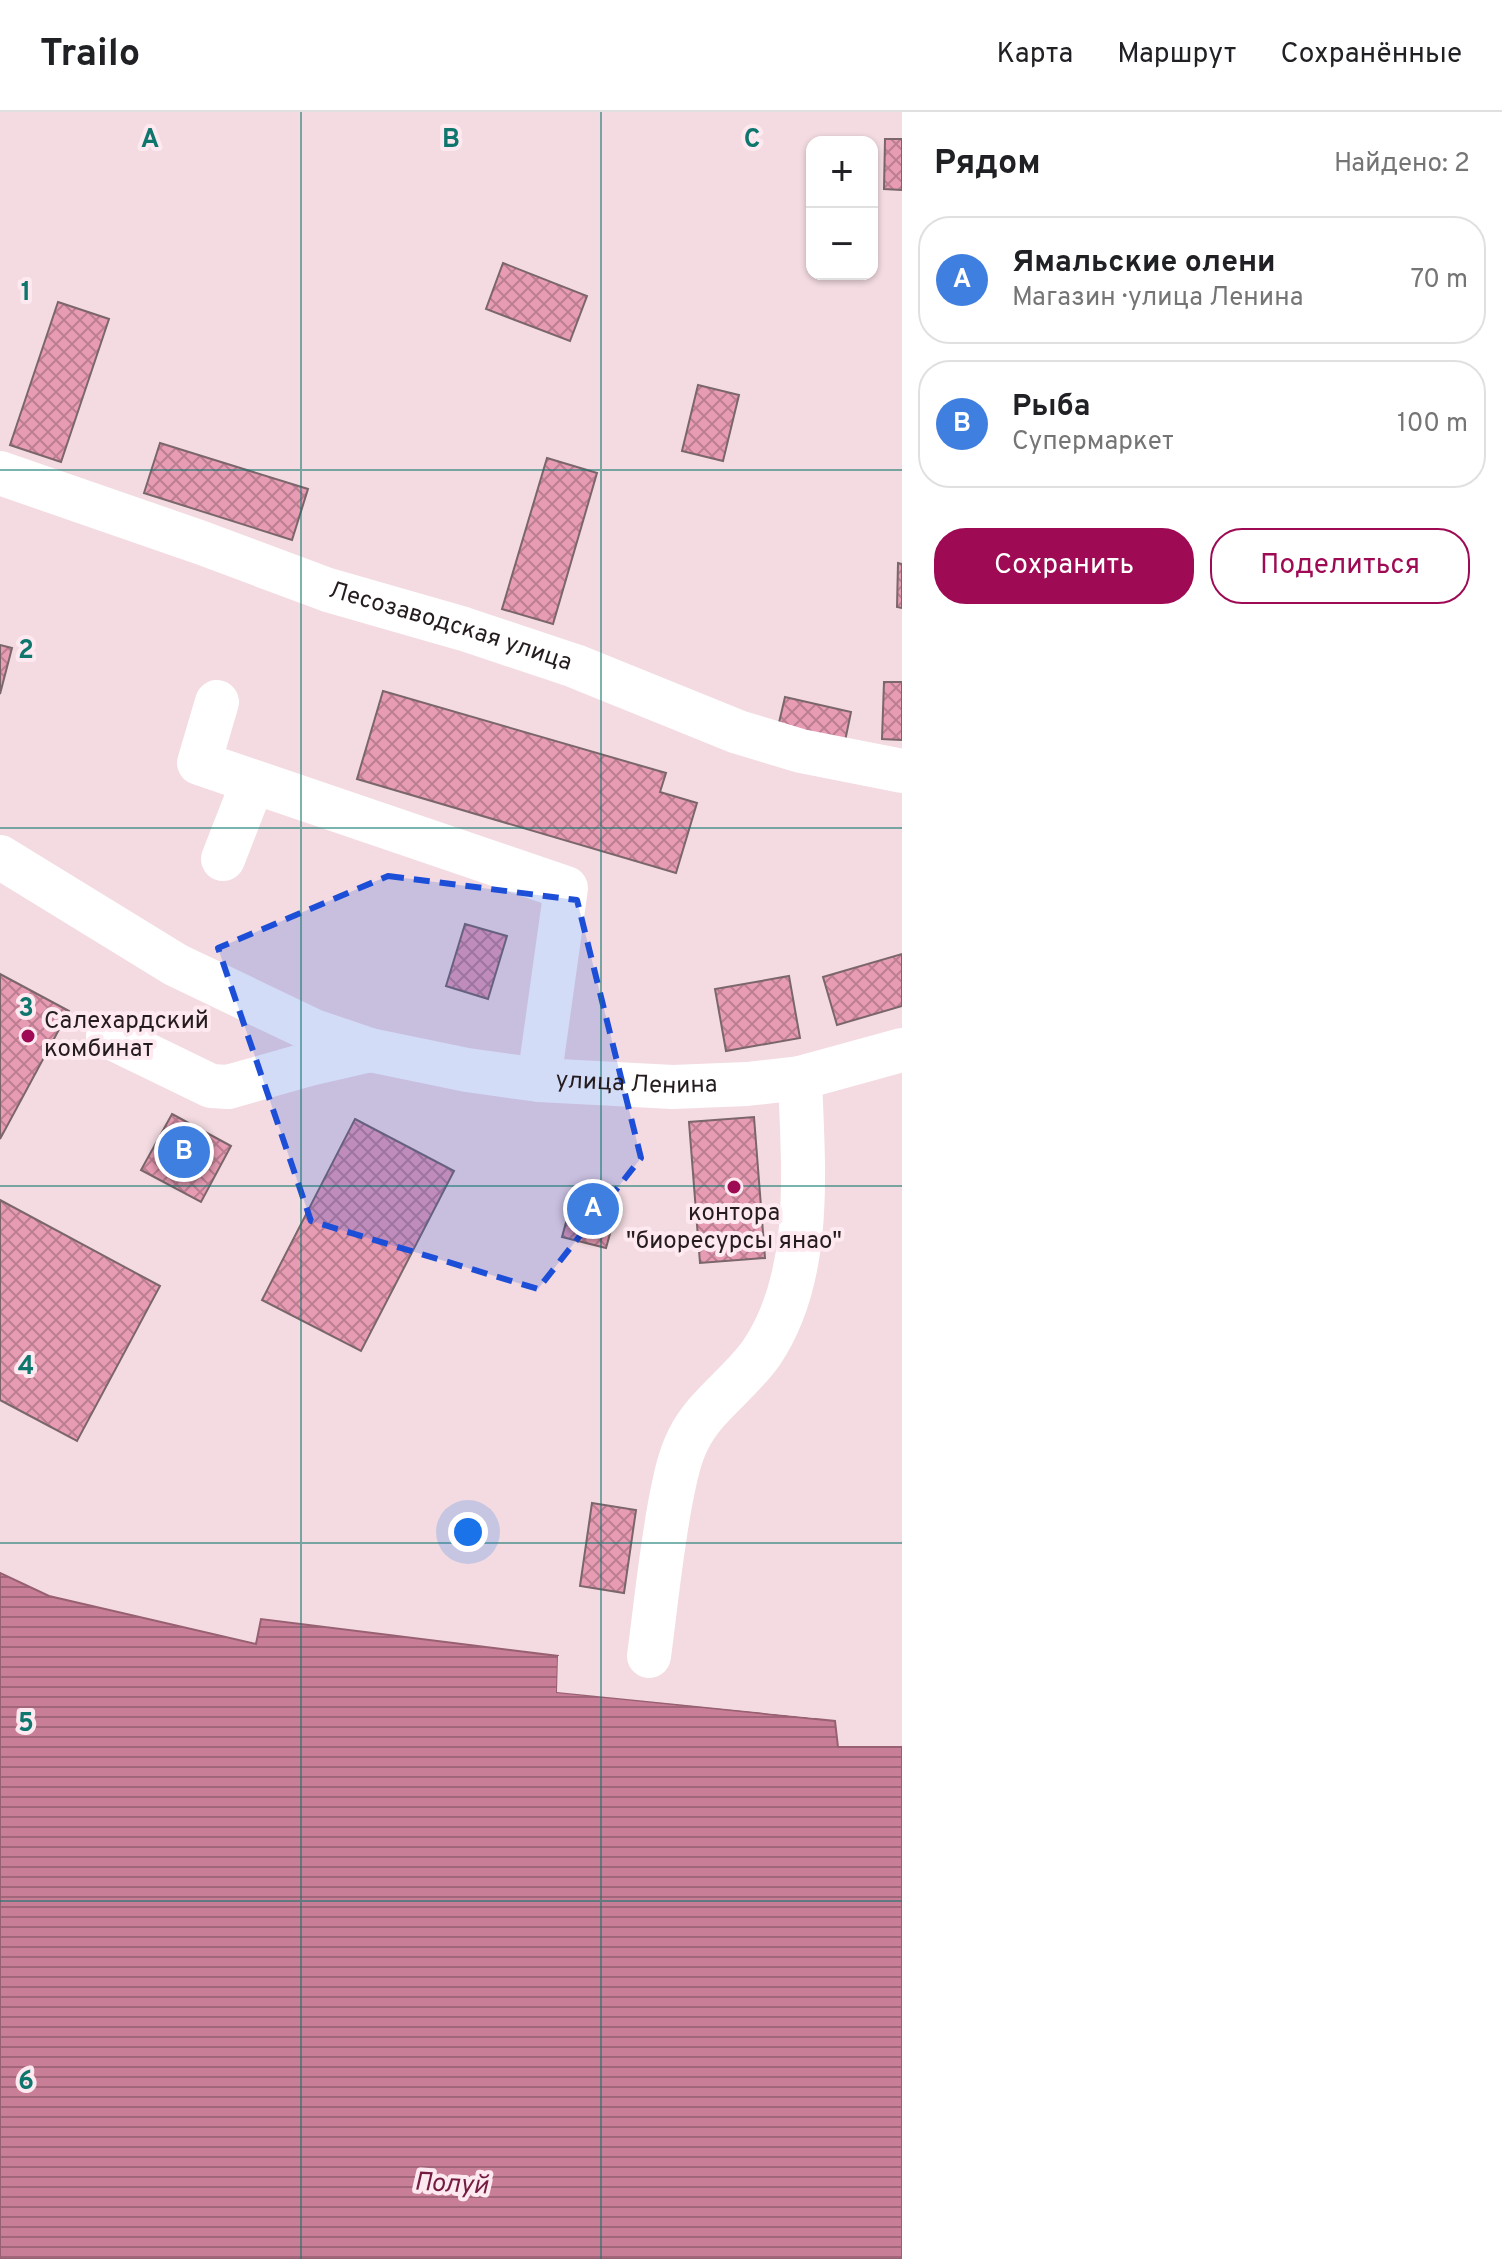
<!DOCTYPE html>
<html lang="ru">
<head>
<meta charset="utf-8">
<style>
  :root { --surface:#fff; --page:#f6f6f6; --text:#202124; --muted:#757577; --line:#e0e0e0; --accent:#9e0a54 }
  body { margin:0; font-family:Overpass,sans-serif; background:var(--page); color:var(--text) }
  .controls { position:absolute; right:24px; top:24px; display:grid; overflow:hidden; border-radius:16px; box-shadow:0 2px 6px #0004 }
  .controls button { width:72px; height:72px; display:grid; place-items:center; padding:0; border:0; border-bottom:2px solid var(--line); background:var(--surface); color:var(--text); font:40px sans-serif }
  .you { position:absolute; left:468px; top:1420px; width:28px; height:28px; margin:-20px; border:6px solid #fff; border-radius:50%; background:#1a73e8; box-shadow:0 0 0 12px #1a73e833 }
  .badge { display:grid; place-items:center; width:52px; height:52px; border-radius:50%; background:var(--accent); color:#fff; font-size:26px; font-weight:700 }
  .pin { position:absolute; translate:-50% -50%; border:4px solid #fff; box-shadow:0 2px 8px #0006 }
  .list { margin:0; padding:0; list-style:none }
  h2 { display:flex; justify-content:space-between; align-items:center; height:104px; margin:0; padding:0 32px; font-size:34px }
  h2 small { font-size:26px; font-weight:400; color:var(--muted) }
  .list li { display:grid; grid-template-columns:52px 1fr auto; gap:24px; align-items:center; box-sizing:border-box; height:128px; margin:0 16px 16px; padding:0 16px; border:2px solid var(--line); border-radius:32px }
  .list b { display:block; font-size:30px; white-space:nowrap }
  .list p { margin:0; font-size:26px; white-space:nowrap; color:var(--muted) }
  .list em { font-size:26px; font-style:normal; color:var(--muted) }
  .actions { display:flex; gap:16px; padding:24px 32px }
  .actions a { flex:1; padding:18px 0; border:2px solid var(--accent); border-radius:32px; text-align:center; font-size:28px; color:var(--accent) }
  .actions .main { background:var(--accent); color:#fff }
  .map { position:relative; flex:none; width:902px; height:2147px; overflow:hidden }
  header { display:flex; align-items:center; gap:48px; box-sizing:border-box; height:112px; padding:0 40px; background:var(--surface); border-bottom:2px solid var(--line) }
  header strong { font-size:38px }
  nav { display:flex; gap:44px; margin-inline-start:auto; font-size:28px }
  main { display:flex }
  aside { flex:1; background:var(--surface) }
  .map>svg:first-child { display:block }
  .water { fill:url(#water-rules); stroke:#976172; stroke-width:2 }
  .pier { fill:#f3dbe1 }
  .building { fill:url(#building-cross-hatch); stroke:#7a666b; stroke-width:2 }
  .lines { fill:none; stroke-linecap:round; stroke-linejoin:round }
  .minor { stroke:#fff; stroke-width:44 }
  .marked { fill:#1d4ed8; fill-opacity:0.2; stroke:#1d4ed8; stroke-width:6; stroke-dasharray:16 10; stroke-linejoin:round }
  .grid { fill:none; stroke:#0f766e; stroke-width:2; stroke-opacity:0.55 }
  .poi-dot { fill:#9e0a54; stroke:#fde9ef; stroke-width:3 }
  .labels { text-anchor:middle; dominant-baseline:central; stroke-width:8; stroke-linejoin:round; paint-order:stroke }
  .street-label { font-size:24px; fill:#251c1f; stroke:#fde9ef }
  .poi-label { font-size:24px; fill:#251c1f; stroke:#fde9ef; text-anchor:start }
  .water-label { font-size:26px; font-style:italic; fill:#731b40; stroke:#fde9ef }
  .grid-label { font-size:26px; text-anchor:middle; font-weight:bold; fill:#0f766e; stroke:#fde9ef; stroke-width:8; stroke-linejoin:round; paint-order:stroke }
</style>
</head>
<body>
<header>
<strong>Trailo</strong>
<nav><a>Карта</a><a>Маршрут</a><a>Сохранённые</a></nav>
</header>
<main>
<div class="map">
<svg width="902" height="2147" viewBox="0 0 902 2147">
  <defs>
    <pattern id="water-rules" width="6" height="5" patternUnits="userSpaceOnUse" patternTransform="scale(2)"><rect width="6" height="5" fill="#c87e96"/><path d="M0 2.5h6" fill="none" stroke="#a2667a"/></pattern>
    <pattern id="building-cross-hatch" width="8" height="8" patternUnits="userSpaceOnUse" patternTransform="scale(2)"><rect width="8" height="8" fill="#e89cb4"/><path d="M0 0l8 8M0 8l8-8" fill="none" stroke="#bc7e92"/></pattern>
  </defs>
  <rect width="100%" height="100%" fill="#f3dbe1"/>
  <path class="water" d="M 0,1461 L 49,1484 L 256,1532 L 261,1507 L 558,1544 L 557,1580 L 835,1609 L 838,1635 L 902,1635 L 902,2147 L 0,2147 Z"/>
  <path class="pier" d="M 558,1544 L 562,1544 L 561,1576 L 815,1602 L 815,1606 L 557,1580 Z"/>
  <path class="building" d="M 885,27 L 902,27 L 902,78 L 884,77 Z
    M 503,151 L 587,184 L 570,229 L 486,197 Z
    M 58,190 L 109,207 L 61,350 L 10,333 Z
    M 698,273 L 739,283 L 723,349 L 682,339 Z
    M 160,331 L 308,377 L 292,428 L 144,381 Z
    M 547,346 L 597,361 L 553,512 L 502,497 Z
    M 898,451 L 902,452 L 902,496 L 897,495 Z
    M 0,533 L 12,536 L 0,582 Z
    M 884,570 L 902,570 L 902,628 L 882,627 Z
    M 383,579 L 666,661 L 660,680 L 697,691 L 676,761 L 357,667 Z
    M 785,585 L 851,600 L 845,629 L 778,615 Z
    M 465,812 L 507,824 L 488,887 L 446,874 Z
    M 902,842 L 902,894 L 837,913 L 823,865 Z
    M 0,862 L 69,899 L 0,1027 Z
    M 789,864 L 800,926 L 726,939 L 715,877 Z
    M 172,1002 L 231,1034 L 201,1090 L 141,1058 Z
    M 754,1005 L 765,1146 L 700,1151 L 689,1010 Z
    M 355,1007 L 454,1059 L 361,1239 L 262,1188 Z
    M 574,1081 L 618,1093 L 606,1136 L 562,1125 Z
    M 0,1088 L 160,1174 L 77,1329 L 0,1288 Z
    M 592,1391 L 636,1398 L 624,1481 L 580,1474 Z"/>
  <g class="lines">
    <g class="minor">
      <path id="s1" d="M 0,361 L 202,431 L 328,478 L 464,517 L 575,554 L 738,620 L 801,639 L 902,659"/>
      <path d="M 217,590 L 199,651 L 566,776 L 539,968"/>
      <path id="s2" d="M 0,745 L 176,853 L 314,919 L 370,938 L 467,958 L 539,968 L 673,975 L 747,972 L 800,966 L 902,938"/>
      <path d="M 223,747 L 253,670"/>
      <path d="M 108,924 L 211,974 L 228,975 L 309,952 L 370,938"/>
      <path d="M 649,1544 C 656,1492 661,1439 671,1387 C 675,1367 679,1346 688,1328 C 705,1293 740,1272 762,1240 C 814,1162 803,1055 800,966"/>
    </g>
  </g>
  <path class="marked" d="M 388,764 L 577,788 L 641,1046 L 538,1177 L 311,1109 L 218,836 Z"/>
  <path class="grid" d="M 301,0 L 301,2147M 601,0 L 601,2147M 0,358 L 902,358M 0,716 L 902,716M 0,1074 L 902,1074M 0,1431 L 902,1431M 0,1789 L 902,1789"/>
  <g class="poi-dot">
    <circle cx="28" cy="924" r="8"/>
    <circle cx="734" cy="1075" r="8"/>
  </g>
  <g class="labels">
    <g class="street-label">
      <text stroke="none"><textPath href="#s1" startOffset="476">Лесозаводская улица</textPath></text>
      <text stroke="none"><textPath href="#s2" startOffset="688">улица Ленина</textPath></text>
    </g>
    <g class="poi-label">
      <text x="44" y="910">Салехардский<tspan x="44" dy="28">комбинат</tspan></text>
      <text x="734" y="1102" text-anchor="middle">контора<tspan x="734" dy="28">"биоресурсы янао"</tspan></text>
    </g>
    <g class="water-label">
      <text transform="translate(451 2073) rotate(3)">Полуй</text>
    </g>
  </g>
  <g class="grid-label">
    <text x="150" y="35">A</text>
    <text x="451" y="35">B</text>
    <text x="752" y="35">C</text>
    <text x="26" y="188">1</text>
    <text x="26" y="546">2</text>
    <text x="26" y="904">3</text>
    <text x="26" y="1262">4</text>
    <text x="26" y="1619">5</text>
    <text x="26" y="1977">6</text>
  </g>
</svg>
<div class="controls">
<button>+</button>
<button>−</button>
</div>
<div class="you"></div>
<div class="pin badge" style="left:593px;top:1097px;background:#3f7fe0">A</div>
<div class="pin badge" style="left:184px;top:1040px;background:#3f7fe0">B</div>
</div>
<aside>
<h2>Рядом<small>Найдено: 2</small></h2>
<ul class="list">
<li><span class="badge" style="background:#3f7fe0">A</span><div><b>Ямальские олени</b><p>Магазин · улица Ленина</p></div><em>70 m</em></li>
<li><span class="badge" style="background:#3f7fe0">B</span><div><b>Рыба</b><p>Супермаркет</p></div><em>100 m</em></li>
</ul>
<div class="actions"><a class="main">Сохранить</a><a>Поделиться</a></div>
</aside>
</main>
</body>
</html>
